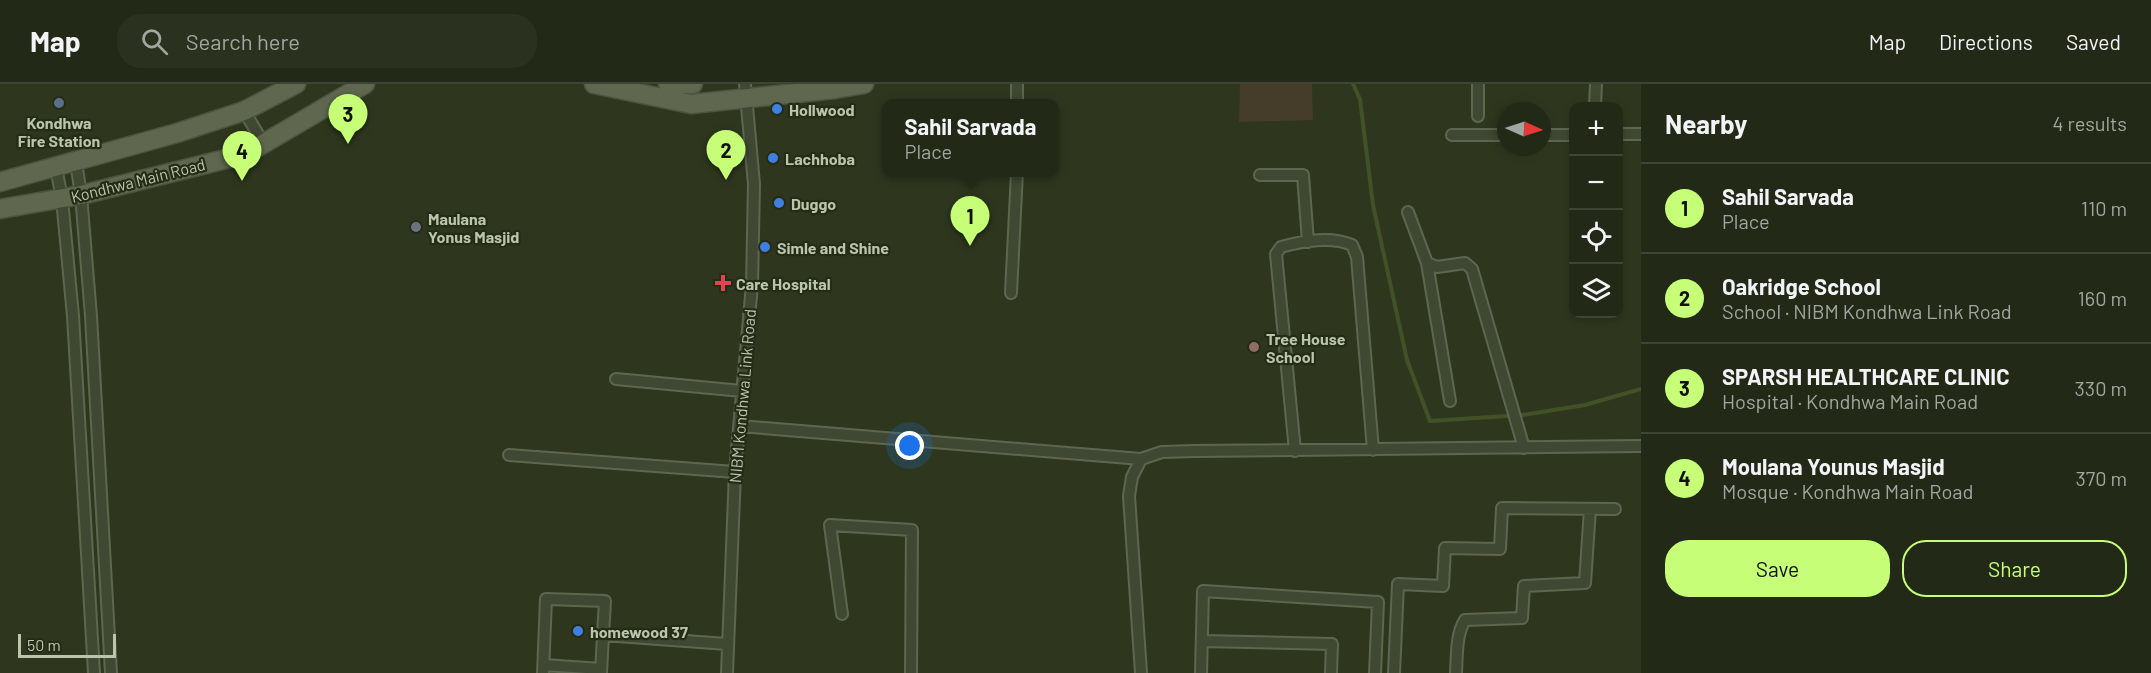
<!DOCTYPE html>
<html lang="en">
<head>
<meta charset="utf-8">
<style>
  :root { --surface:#222916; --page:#2a311f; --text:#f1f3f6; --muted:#a2a6a1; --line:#3f4535; --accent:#c6fe77 }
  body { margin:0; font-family:Barlow,sans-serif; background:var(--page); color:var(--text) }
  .controls { position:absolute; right:18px; top:18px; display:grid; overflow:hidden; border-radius:12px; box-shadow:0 3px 9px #0003 }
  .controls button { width:54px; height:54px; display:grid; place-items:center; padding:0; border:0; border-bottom:2px solid var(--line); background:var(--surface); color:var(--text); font:30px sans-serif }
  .compass { position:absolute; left:1497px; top:18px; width:54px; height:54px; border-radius:50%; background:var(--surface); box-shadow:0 3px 9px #0003; rotate:93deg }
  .scale { position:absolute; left:18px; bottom:15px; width:98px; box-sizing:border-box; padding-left:6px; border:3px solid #bac5ab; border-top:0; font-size:16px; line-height:21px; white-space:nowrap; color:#bac5ab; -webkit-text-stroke:4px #242c17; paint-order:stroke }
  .you { position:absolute; left:910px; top:362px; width:21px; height:21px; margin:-15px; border:4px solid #fff; border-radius:50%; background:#1a73e8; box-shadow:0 0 0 9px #1a73e833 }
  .badge { display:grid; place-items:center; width:39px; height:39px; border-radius:50%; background:var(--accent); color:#111; font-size:20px; font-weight:700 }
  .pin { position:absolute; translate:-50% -50px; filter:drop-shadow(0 2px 3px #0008) }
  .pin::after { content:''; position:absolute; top:32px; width:21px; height:18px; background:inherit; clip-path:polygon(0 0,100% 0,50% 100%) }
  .popup { position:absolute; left:882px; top:15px; width:177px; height:78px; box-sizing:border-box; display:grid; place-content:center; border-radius:12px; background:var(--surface); filter:drop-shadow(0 2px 4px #0005); font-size:20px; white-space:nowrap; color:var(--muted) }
  .popup b { font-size:22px; color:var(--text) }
  .popup::after { content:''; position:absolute; left:50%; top:100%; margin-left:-12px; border:12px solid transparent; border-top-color:var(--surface) }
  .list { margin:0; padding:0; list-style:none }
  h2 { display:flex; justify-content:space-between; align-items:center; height:78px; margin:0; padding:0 24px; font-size:26px }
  h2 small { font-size:20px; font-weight:400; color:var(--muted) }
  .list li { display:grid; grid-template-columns:39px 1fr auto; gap:18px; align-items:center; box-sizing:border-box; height:90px; padding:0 24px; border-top:2px solid var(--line) }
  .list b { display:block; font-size:22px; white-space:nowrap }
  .list p { margin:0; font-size:20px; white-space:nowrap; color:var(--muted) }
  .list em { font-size:20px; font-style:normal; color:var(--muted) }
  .actions { display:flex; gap:12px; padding:18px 24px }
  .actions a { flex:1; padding:14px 0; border:2px solid var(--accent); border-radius:24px; text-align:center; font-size:21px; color:var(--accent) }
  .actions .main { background:var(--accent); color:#111 }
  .icon { flex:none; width:33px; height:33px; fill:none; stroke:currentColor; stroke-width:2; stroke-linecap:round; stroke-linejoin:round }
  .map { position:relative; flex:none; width:1641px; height:589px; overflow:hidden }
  header { display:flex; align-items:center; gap:36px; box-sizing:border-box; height:84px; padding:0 30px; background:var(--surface); border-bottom:2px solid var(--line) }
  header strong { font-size:28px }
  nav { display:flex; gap:33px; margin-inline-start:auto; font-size:21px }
  .search { width:420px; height:54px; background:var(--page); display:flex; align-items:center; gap:15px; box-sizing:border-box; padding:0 21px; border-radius:24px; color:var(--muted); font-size:22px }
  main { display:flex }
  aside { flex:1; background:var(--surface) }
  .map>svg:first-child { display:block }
  .green { fill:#453c29 }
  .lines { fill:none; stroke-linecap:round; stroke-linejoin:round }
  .stream { stroke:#425227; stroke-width:4 }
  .street-casing { stroke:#5d664f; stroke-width:14 }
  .primary-casing { stroke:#4b543e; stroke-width:21 }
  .street { stroke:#3f4832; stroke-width:10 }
  .primary { stroke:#5f684f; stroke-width:18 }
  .service-dot { fill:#5c6f8a; stroke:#242c17; stroke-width:2 }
  .shop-dot { fill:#3f7fe0; stroke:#242c17; stroke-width:2 }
  .worship-dot { fill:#6b7280; stroke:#242c17; stroke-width:2 }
  .health-dot { fill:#e0444e; stroke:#242c17; stroke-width:2 }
  .education-dot { fill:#8d6e63; stroke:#242c17; stroke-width:2 }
  .labels { text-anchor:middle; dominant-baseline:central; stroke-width:4.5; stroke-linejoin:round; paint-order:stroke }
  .poi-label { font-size:16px; font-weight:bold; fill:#bac5ab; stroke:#242c17; text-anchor:start }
  .street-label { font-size:16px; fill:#bac5ab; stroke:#242c17 }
</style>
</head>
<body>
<header>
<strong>Map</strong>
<div class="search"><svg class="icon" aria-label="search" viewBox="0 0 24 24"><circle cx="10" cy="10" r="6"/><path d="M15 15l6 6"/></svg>Search here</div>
<nav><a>Map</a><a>Directions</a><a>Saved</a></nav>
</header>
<main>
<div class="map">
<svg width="1641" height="589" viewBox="0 0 1641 589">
  <rect width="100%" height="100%" fill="#2e371e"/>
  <path class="green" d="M 1240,0 L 1312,0 L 1313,36 L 1239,38 Z"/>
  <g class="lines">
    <path class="stream" d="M 1353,0 L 1360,15 L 1373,121 L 1407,276 L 1430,337 L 1522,331 L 1585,321 L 1641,305"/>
    <defs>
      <path id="street" d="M 1017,20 L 1017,0
        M 1595,22 L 1596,0
        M 244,27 L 264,60
        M 1478,32 L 1478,0
        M 1618,50 L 1641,50
        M 1452,51 L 1506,51
        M 1542,51 L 1574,51
        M 76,78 L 81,111 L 91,232 L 111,589
        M 56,83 L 62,115 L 73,232 L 94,589
        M 1260,91 L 1303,91 L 1308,158
        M 1408,128 L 1427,179 L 1437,183 L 1465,179 L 1472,185 L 1524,364
        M 1427,179 L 1450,317
        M 1011,209 L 1017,88
        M 616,295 L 742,307
        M 739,342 L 1141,375 L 1162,368 L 1195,367 L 1641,362
        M 1295,367 L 1276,170 L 1281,163 C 1302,157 1332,152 1352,161 L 1357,173 L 1373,366
        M 509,371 L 735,388
        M 842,530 L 830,441 L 912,446 L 911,589
        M 1202,557 L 1332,560 L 1331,589
        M 544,581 L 601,585
        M 543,589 L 546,515 L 605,517 L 603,551
        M 601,589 L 603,551 L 727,560
        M 727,589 L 735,388 L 752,201 L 754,100 L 745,0
        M 1141,589 L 1129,412 L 1132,393 L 1141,375
        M 1201,589 L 1203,507 L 1378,518 L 1375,589
        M 1394,589 L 1398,500 L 1443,502 L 1445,464 L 1500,465 L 1502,424 L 1615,425
        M 1456,589 C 1457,572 1456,550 1465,536 L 1522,534 L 1524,502 L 1585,499 L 1590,425"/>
      <path id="primary" d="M 594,0 L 691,20 L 835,5 L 864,0
        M 668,0 L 693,0
        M 0,98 L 177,49 L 244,27 L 296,0
        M 0,125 L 81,111 L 246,70 L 365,0"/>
    </defs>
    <use href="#street" class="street-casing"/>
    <use href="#primary" class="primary-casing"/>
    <use href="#street" class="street"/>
    <use href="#primary" class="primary"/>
  </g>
  <circle class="service-dot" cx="59" cy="19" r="6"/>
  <g class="shop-dot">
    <circle cx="777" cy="25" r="6"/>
    <circle cx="773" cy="74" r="6"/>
    <circle cx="779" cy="119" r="6"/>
    <circle cx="765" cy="163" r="6"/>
    <circle cx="578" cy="547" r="6"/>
  </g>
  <circle class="worship-dot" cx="416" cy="143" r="6"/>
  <path class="health-dot" d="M720 190h6v6h6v6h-6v6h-6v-6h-6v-6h6z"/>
  <circle class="education-dot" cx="1254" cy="263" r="6"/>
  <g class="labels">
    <g class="poi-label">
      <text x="789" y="25">Hollwood</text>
      <text x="59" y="38" text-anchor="middle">Kondhwa<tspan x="59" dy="18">Fire Station</tspan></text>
      <text x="785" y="74">Lachhoba</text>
      <text x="791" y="119">Duggo</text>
      <text x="428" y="134">Maulana<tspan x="428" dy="18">Yonus Masjid</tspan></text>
      <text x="777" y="163">Simle and Shine</text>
      <text x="736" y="199">Care Hospital</text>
      <text x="1266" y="254">Tree House<tspan x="1266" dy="18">School</tspan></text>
      <text x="590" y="547">homewood 37</text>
    </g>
    <g class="street-label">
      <text transform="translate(138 96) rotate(-14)">Kondhwa Main Road</text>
      <text transform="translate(742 312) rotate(-85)">NIBM Kondhwa Link Road</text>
    </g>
  </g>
</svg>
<div class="controls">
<button>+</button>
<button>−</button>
<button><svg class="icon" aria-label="locate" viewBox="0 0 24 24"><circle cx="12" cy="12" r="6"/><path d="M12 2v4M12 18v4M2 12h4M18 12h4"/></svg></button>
<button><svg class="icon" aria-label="layers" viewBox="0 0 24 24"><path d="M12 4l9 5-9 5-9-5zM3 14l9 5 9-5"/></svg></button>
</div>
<svg class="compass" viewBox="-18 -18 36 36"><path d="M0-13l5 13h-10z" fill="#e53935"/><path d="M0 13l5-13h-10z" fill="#a2a6a1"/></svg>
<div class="scale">50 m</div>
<div class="you"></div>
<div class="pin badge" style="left:970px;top:162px">1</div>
<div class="popup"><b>Sahil Sarvada</b>Place</div>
<div class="pin badge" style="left:726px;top:96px">2</div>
<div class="pin badge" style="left:348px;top:60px">3</div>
<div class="pin badge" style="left:242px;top:97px">4</div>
</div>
<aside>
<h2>Nearby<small>4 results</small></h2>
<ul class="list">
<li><span class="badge">1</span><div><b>Sahil Sarvada</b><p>Place</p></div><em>110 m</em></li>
<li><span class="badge">2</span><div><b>Oakridge School</b><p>School · NIBM Kondhwa Link Road</p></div><em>160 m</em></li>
<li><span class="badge">3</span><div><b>SPARSH HEALTHCARE CLINIC</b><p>Hospital · Kondhwa Main Road</p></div><em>330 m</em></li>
<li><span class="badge">4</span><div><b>Moulana Younus Masjid</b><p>Mosque · Kondhwa Main Road</p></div><em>370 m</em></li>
</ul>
<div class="actions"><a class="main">Save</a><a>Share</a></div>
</aside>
</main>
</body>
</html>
